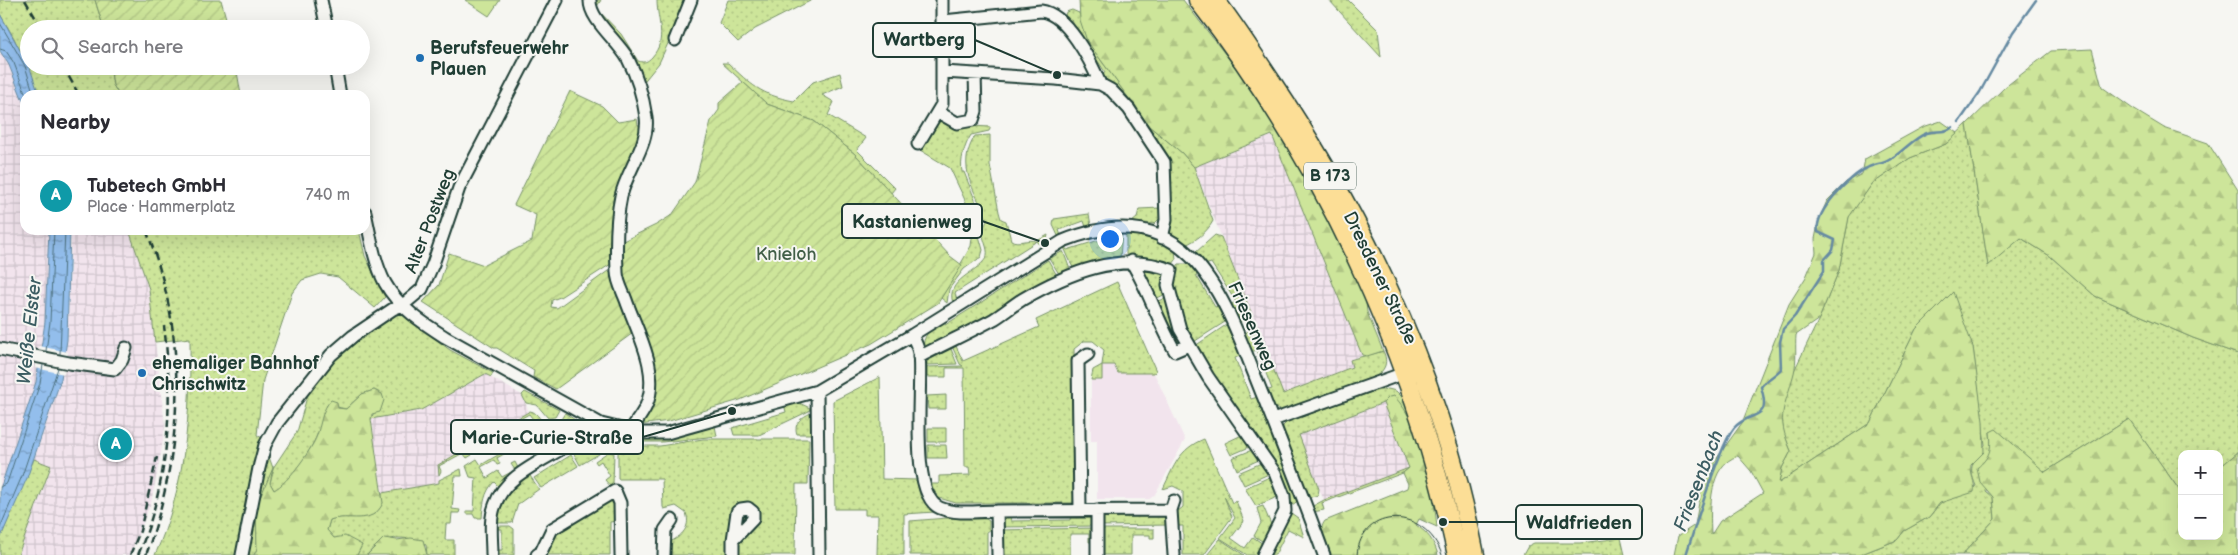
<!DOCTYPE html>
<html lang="en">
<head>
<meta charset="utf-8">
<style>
  :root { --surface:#fff; --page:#f7f7f7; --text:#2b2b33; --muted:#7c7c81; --line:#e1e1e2; --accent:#d93025 }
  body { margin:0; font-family:"Balsamiq Sans",sans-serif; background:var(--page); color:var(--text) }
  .controls { position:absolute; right:15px; bottom:15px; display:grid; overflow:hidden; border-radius:10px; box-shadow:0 5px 20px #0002 }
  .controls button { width:45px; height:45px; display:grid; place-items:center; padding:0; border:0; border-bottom:1px solid var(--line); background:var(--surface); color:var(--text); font:25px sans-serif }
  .you { position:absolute; left:1109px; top:238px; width:18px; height:18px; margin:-12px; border:4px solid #fff; border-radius:50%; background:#1a73e8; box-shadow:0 0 0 8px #1a73e833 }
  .badge { display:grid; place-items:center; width:32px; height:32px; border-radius:50%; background:var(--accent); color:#fff; font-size:16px; font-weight:700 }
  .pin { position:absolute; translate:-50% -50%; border:2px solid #fff; box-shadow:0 1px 5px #0006 }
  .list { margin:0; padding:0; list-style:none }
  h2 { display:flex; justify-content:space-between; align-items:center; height:65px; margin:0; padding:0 20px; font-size:21px }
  h2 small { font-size:16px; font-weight:400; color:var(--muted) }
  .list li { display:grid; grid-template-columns:32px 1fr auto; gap:15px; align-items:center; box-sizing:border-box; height:80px; padding:0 20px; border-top:1px solid var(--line) }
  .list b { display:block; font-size:19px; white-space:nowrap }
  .list p { margin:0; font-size:16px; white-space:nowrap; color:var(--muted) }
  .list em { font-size:16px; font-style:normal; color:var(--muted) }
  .icon { flex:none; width:28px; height:28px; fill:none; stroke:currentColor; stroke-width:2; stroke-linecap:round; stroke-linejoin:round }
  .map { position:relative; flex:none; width:2238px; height:555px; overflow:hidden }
  .search { position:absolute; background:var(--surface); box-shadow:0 5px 20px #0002; left:20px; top:20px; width:350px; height:55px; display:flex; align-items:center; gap:12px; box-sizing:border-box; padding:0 18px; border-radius:28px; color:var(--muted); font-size:19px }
  .panel { position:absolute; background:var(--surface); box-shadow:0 5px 20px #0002; left:20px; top:90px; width:350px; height:145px; border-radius:15px }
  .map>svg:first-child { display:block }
  .built { fill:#f2e4ed }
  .industrial { fill:url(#industrial-grid) }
  .grass { fill:url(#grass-dots); stroke:#769167 }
  .forest { fill:url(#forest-firs); stroke:#769167; fill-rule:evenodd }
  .garden { fill:url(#garden-furrows); stroke:#769167 }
  .pitch { fill:#cde59a; stroke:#769167 }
  .water { fill:url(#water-ripples); stroke:#658aa2 }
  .pier { fill:#f6f6f2 }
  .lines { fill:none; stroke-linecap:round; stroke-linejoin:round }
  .shore { stroke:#4d717e; stroke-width:1 }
  .stream { stroke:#658aa2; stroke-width:2.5 }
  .street-casing { stroke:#1f3d34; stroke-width:15 }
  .primary-casing { stroke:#1f3d34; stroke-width:21 }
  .street { stroke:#f6f6f2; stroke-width:11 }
  .primary { stroke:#fcde96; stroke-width:18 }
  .tram { stroke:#1f3d34; stroke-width:1 }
  .rail { stroke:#1f3d34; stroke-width:2.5; stroke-dasharray:8 4; stroke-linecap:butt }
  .poi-dot { fill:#1f6fb2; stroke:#f6f6f2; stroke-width:2 }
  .labels { text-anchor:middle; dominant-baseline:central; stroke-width:4; stroke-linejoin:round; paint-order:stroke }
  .shield { fill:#f6f6f2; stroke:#60746d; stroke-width:1 }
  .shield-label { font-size:16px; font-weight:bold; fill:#1f3d34 }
  .poi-label { font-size:18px; font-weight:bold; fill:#1f3d34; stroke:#f6f6f2; text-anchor:start }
  .street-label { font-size:18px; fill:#1f3d34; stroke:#f6f6f2 }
  .park-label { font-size:18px; fill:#425f48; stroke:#f6f6f2 }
  .water-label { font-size:19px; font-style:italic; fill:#3c5d62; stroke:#f6f6f2 }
  .leader { fill:none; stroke:#1f3d34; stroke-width:2 }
  .callout-dot { fill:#1f3d34; stroke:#f6f6f2; stroke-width:2 }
  .callout { fill:#f6f6f2; stroke:#1f3d34; stroke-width:2 }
  .callout-label { font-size:19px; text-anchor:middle; font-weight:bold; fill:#1f3d34 }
</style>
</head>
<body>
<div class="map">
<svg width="2238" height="555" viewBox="0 0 2238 555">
  <defs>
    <pattern id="industrial-grid" width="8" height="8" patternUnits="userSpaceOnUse" patternTransform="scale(1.25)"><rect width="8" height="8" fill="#f2e4ed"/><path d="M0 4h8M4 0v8" fill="none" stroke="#cfc4cc"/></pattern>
    <pattern id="grass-dots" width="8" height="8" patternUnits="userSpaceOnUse" patternTransform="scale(1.25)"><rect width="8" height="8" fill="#cde59a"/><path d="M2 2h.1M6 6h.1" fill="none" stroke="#b0c585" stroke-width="1.8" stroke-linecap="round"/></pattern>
    <pattern id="forest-firs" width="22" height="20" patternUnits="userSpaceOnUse" patternTransform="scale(1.25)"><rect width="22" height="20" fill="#cde59a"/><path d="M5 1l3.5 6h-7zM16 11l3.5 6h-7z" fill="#b0c585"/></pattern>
    <pattern id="garden-furrows" width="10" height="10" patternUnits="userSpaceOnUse" patternTransform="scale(1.25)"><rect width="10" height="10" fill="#cde59a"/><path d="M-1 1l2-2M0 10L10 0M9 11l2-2" fill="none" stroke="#b0c585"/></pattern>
    <pattern id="water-ripples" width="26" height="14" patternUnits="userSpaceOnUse" patternTransform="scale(1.25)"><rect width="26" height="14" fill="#93beec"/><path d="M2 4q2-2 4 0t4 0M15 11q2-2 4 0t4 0" fill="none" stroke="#779cc0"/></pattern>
  </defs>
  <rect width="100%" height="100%" fill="#f6f6f2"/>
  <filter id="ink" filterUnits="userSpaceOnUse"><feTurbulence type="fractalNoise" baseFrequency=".02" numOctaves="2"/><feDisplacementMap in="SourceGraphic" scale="10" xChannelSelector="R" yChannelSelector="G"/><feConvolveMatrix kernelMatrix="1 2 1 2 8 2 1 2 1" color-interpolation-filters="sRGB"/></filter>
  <g filter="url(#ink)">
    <path class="built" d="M 1102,365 L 1114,365 L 1118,373 L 1154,373 L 1185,440 L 1154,496 L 1149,499 L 1097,499 L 1097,441 L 1091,441 L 1091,380 L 1102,380 Z"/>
    <path class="industrial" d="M 0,51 L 9,65 L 25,106 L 25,230 L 49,230 L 49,234 L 45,322 L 36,382 L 0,489 Z
      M 1272,135 L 1362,355 L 1350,360 L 1352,367 L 1283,394 L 1194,167 Z
      M 86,230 L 129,230 L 149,289 L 165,426 L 161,453 L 151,503 L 130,555 L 18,555 L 51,467 L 34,459 L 61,379 L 67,340 L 71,236 L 86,232 Z
      M 485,374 L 522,395 L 529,412 L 438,465 L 440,483 L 382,493 L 371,419 L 421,410 Z
      M 1383,403 L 1409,468 L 1324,501 L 1298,435 Z"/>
    <path class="grass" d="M 0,0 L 95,0 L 104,29 L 29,29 L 29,66 L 110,66 L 113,85 L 119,95 L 39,95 L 14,38 L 0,14 Z
      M 593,0 L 601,0 L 596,8 L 621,34 L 638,61 C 645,63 647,62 652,57 C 668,39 657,22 657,0 L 688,0 L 659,63 L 642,84 L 597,15 Z
      M 728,0 L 812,0 L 755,29 L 738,42 L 719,23 Z
      M 1329,0 L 1348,0 L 1378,30 L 1381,57 Z
      M 1072,10 L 1079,13 L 1087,41 L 1149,126 L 1182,153 L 1194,167 L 1213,221 C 1207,232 1197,240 1185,245 L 1170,233 L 1170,168 L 1103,75 L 1105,72 L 1071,20 L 1068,21 L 1065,16 L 1066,12 Z
      M 722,63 L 728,63 C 751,85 761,95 794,101 L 813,82 L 840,73 L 843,86 L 822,95 L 834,102 L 828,115 L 866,138 L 857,150 L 895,188 L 891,193 L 855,154 L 814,121 L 767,104 Z
      M 939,119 L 952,125 L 990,127 L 990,129 L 989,131 L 971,135 C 964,146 960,161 962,172 L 964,172 L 983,220 L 979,236 L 983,250 L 981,257 L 964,269 L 949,289 L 947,303 L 941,298 L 971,246 L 973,230 L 971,213 L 950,168 L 920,150 Z
      M 1967,124 L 1988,265 L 2021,238 L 2050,256 L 2095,296 L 2193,338 L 2238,354 L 2238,452 L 2219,468 L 2219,454 L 2182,454 L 2182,494 L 2129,419 L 2045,472 L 1990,432 L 1991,445 L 1986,491 L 1993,497 L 1995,519 L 1962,555 L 1859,555 L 1897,540 L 1904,531 L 1929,517 L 1940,503 L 1976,486 C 1967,465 1973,462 1985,445 L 1973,347 L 1916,329 L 1870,423 L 1779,483 L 1782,468 L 1791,451 L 1784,434 L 1781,414 L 1794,371 L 1819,319 L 1839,270 L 1849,216 L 1872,184 L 1910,158 L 1946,144 Z
      M 990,135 L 990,165 L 999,212 L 1001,219 L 1006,221 L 1011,240 C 1018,245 1029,238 1037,241 L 1048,235 L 1046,243 L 1041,246 L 1037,241 L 955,293 L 957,301 L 953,303 C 945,280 977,273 986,258 C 990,251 983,241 983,234 C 983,229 986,224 987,219 C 974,189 956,167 975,136 Z
      M 1160,208 L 1160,218 L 1154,224 L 1132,222 L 1137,218 L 1139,209 Z
      M 1089,214 L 1091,226 L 1086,227 L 1084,221 L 1059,230 L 1061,236 L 1059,238 L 1053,225 L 1054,219 Z
      M 129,230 L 359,230 L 365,256 L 385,297 L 375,308 L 338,277 L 321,274 L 302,280 L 292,293 L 263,380 L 257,435 L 262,438 L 273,468 L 297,432 L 307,397 L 306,393 L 349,342 L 399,312 L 450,350 L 493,373 L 491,377 L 485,374 L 421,410 L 371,419 L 382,394 L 374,390 L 362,394 L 346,409 L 327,405 C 322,415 322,425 317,435 C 311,450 289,484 274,490 L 270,483 L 273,471 L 256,507 L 257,549 L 254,555 L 155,555 C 186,487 191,411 190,338 L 155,342 L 149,289 Z
      M 1116,231 L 1122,232 L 1120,258 L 1074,270 L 1063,245 L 1067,250 L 1096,241 L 1115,239 Z
      M 1126,233 L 1159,241 L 1175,250 L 1176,260 L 1172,265 L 1139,257 L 1128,258 L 1126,254 Z
      M 1215,235 L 1221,237 L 1252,315 L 1250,319 L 1241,321 L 1237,319 L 1230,305 L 1236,302 L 1211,263 L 1205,265 L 1195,253 Z
      M 1063,251 L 1071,272 L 1061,277 L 1046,253 L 1051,258 Z
      M 1048,260 L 1059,279 L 923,351 C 923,335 929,329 942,321 L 945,325 Z
      M 1138,263 L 1164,269 L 1168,293 L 1153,300 Z
      M 1179,264 L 1192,264 L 1200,271 L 1196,275 L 1215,307 L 1221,305 L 1228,320 L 1192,343 L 1187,337 L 1171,280 L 1173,272 Z
      M 1117,282 L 1156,371 L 1154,373 L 1118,373 L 1114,365 L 1102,365 L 1102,380 L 1091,380 L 1093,370 L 1102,365 L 1104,350 L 1093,341 L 1084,341 L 1074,349 L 1076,500 L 1074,503 L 956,503 L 939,498 L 930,484 L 939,484 L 939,476 L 970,475 L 969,467 L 965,467 L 964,368 L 946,368 L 946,377 L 927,377 L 927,367 L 963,366 L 960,364 L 951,344 L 955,344 L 963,361 L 1039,327 L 1036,320 Z
      M 1169,297 L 1183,338 L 1176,344 L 1154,303 Z
      M 1229,323 L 1242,355 L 1235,358 L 1251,399 L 1258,397 L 1299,500 L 1292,505 L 1195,346 Z
      M 1249,328 L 1258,330 L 1283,394 L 1352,367 L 1350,360 C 1361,356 1371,355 1383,351 C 1391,367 1380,375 1366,382 L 1282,411 L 1275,408 L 1266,391 L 1272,389 L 1257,350 L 1250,352 L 1244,337 Z
      M 949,344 L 957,364 L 927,365 L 927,358 Z
      M 880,377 L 882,479 L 917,480 L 920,496 L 935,512 L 904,514 L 904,555 L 877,555 L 878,515 L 865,515 L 865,509 L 835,509 L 833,401 Z
      M 1388,389 L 1396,391 L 1407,402 L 1430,467 L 1389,397 L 1383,403 L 1299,435 L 1319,489 L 1318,495 L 1308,498 L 1282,432 L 1283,426 L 1287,422 L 1375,391 Z
      M 525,392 L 559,410 L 555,417 L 548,418 L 537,405 L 526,403 L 522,395 Z
      M 946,395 L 946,409 L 928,409 L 927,396 Z
      M 797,402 L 810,408 L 809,411 L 759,435 L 734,435 L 732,428 L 786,412 L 784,404 Z
      M 530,411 C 539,412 540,424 550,425 L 547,430 L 542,431 L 529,414 L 497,432 L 501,438 L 497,440 L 494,435 L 469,449 L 472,455 L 467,458 L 463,453 L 439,466 L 441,471 L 439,475 L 438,465 Z
      M 565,413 L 575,420 L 581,431 L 561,446 L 553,432 Z
      M 811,413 L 813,414 L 814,434 L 797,434 C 793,423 802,417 811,413 Z
      M 715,426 L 717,436 L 662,442 L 627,442 L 623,439 L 624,435 L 676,436 Z
      M 928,428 L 946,428 L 946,442 L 928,442 Z
      M 530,430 L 538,440 L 535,443 L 531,438 L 497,458 L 500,464 L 497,465 L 494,460 L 481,467 L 487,478 L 498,471 L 502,477 L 515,470 L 511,464 L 515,462 L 518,468 L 524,465 L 500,488 L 494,482 C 484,492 483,505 482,518 L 475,518 L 473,514 L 467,514 L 467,511 L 474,511 L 476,478 L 470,477 L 466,466 L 477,459 L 481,465 L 513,446 L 510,440 L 513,438 L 517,445 L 531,437 L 528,431 Z
      M 1244,434 L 1254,445 L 1231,455 L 1225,443 Z
      M 588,436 L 594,436 L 601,442 L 603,448 L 599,454 L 580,465 L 573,452 L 579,449 L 575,444 Z
      M 703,439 L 809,439 L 808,484 L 796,484 L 795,555 L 665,555 L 666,544 C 679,538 692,529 686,513 L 676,506 L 664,509 L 663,507 L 662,479 L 618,479 L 618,452 L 624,446 L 660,446 Z
      M 1204,439 L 1232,503 L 1236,501 L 1244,521 L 1231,538 L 1245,548 L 1253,537 L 1266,546 L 1261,555 L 1247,555 L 1220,538 L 1235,518 L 1224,496 L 1232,517 L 1204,555 L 1183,555 L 1183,526 L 1177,526 L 1177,512 L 1183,507 L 1183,491 L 1173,486 L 1163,489 C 1174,466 1179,449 1204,439 Z
      M 928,445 L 946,445 L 947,458 L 928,458 Z
      M 1257,448 L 1263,458 L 1237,470 L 1232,458 Z
      M 608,452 L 614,453 L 613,484 L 611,487 L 605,480 L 610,476 L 601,461 L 597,464 L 595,461 Z
      M 571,455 L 578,466 L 541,488 L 534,478 Z
      M 34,459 L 51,466 L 18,555 L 0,555 L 0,539 Z
      M 1266,461 L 1271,473 L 1244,485 L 1238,473 Z
      M 1409,468 L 1403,473 L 1322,503 L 1324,510 L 1312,512 L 1311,507 L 1324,500 Z
      M 461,469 L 462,476 L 455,476 L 452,509 L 460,510 L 459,513 L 452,513 L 451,524 L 446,524 L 445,540 L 454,540 L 454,555 L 427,555 L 426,545 C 404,534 383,535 367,555 L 357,555 L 362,545 L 334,538 L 327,530 L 330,520 C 349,512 384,529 382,493 L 439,483 L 439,480 Z
      M 528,473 L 539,489 L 518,504 L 512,523 L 495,523 L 502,496 Z
      M 1274,475 L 1282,495 L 1256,506 L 1245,488 Z
      M 614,496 L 617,521 L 610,522 L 610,555 L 543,555 L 549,540 L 559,529 L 562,531 Z
      M 1263,506 L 1273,529 L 1267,544 L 1254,536 L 1261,523 L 1257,508 Z
      M 1165,513 L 1170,525 L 1099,526 L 1099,519 L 1103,514 Z
      M 1291,513 L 1298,518 L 1304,537 L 1288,529 L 1275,555 L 1266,555 Z
      M 1010,514 L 1011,521 L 1070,520 L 1071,515 L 1090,514 L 1095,519 L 1095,526 L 1002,527 L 1000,517 Z
      M 947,518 L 986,519 L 989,521 L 989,531 L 987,531 L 987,555 L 910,555 L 910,521 Z
      M 495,526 L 510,526 L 514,529 L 514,555 L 496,555 L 495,550 L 502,550 L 502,529 L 495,529 Z
      M 1095,528 L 1095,542 L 1089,542 L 1089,534 L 1070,534 L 1070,555 L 1001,555 L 1001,530 Z
      M 1099,529 L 1154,529 L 1154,538 L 1150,538 L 1150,535 L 1131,535 L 1131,555 L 1099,555 Z
      M 1621,538 L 1625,555 L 1523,555 L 1528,546 L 1534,543 L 1580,543 Z
      M 1220,539 L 1244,555 L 1207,555 Z"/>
    <path class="forest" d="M 1079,0 L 1183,0 L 1261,100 L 1281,131 L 1345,250 L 1365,293 L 1367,312 L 1383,351 L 1367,356 L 1362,355 L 1272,135 L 1194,167 L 1182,153 L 1149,126 L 1087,41 L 1080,20 Z
      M 2092,49 L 2102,87 L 2133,109 L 2164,128 L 2208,143 L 2238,190 L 2238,354 L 2193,338 L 2095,296 L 2050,256 L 2021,238 L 1988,266 L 1967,124 L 2004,88 L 2051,51 Z
      M 1941,121 L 1958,133 L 1946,144 L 1910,158 L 1872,184 L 1849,217 L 1839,270 L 1819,319 L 1796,335 C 1795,347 1797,361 1794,373 C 1785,409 1775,414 1791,451 L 1782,468 L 1779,483 L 1870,423 L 1916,329 L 1953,292 L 1973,347 L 1983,421 L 1984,452 L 1971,465 C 1970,475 1976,482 1974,492 L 1940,503 L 1929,517 L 1904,531 L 1897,540 L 1859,555 L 1674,555 L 1678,536 L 1695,525 L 1701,491 L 1714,462 L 1742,423 L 1789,304 L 1806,277 L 1816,253 L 1815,239 L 1819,219 L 1827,201 L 1846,182 L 1862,174 L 1865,159 L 1923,127 ZM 1738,456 L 1751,471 L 1763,493 L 1720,521 L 1711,535 C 1710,509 1708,465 1738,456 Z
      M 374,390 L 382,394 L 384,400 L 380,412 L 372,414 L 371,419 L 383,503 C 372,527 348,513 330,520 L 327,530 L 334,538 L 345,536 L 362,545 L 357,555 L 254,555 L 257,549 L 256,507 L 273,468 L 270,483 L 274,490 C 287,484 315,446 318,432 C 322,419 322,410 331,400 L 337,402 L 338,408 L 346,409 L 362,394 Z
      M 1394,396 C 1423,426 1433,487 1437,527 L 1419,519 L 1416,525 C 1428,533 1434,541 1438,555 L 1329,555 C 1325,544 1317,531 1325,521 L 1407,488 L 1408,484 L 1403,473 L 1409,468 L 1383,403 L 1389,397 Z
      M 2129,419 L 2182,494 L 2182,536 L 2219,536 L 2219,468 L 2238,452 L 2238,555 L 1962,555 L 1995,519 L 1993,497 L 1980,482 L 1977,468 C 1990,457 1992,449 1990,432 L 1996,429 L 2045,472 Z
      M 384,538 L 397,540 L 411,538 L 423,540 L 427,555 L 367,555 Z"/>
    <path class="garden" d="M 95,0 L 221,0 L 229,29 L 104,29 Z
      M 110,66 L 236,66 L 241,95 L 119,95 L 113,85 Z
      M 743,82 L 767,104 L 814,121 L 855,154 L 950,256 L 962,265 L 938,303 L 871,344 L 740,400 L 669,421 L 639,425 L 655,398 L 653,391 L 656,388 L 620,277 L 621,242 L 656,225 L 672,215 L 695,182 L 711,121 L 719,110 L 719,103 Z
      M 570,91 L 602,106 L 618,122 L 637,119 L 638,125 L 641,125 L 639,137 L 613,201 L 614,262 L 560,297 L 552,300 L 551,307 L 557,308 L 608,271 L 613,275 L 633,333 L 556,389 L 533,377 L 534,371 L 497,348 L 494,348 L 423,302 L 439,285 L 449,253 L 484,265 L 532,241 L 536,215 L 514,205 Z"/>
    <path class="pitch" d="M 465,0 L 500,0 L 489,16 Z"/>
    <path class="water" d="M 0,14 L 30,68 L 39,95 L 25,95 L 25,106 L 9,65 L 0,51 Z
      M 49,230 L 70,230 L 67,340 L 61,379 L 27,478 L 0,539 L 0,489 L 36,382 L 45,322 Z"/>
    <path class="pier" d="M 39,346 L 68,352 L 64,374 L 35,368 Z"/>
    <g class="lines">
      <path class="shore" d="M 0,23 L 25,66 L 34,95
        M 0,49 L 6,51 L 14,63 L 26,95
        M 46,351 L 50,322 L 54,230
        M 60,354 L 65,230
        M 0,487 L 7,483 L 40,383 L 43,365
        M 0,528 L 22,476 L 58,368"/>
      <path class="stream" d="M 1959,122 L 1980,92 L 2013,32 L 2036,0
        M 1686,555 C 1696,524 1705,493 1717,463 C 1722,451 1726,438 1734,428 C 1751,409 1772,423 1761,387 C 1766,379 1775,376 1781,369 L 1780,342 L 1783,329 L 1795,316 L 1824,271 L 1824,260 L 1833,250 L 1835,240 L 1818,232 C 1814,211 1850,176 1867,168 C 1874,164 1883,164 1889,160 C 1902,153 1913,138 1927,133 C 1937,130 1944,134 1953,127"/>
      <defs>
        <path id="street" d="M 321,0 L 327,29
          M 590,0 C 589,19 617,40 628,59 C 637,76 643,97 646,117 C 650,143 627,170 621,196 C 616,219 616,248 617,272 C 617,281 623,292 626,300 C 637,332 661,372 646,406 C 642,415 635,423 630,431
          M 943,21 L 1041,11 C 1067,14 1091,61 1100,84
          M 675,40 L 691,0
          M 335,66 L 340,95
          M 943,72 L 1056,79 L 1100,84 L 1111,90 L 1129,109 L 1164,162 L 1166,220 L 1162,238
          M 938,112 L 957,123 L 973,120 L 976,111 L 975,74
          M 918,144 L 942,104 L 942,0
          M 365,212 C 370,235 374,262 385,283 C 398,307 423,323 445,337 L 601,424 L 639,433 L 667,433 L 817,391 L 912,335 L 1063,241 C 1193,189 1225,302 1263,396 C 1284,449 1305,502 1324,555
          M 1131,261 C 1149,290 1158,322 1175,351 L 1189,345
          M 912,335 C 915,341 918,347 919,353 C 923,386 908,494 940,508 C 957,515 979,511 997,511 L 998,555
          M 0,349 L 69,363 L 115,369 L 122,360 L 126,348
          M 919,357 C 944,344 970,332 994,319 C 1004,313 1013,305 1023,299 C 1068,273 1120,251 1171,270 L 1168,285 L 1180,329 L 1208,377 L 1275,473 L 1284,496 L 1285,511 L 1263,555
          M 817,391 L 819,555
          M 1273,420 L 1410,371
          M 748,508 L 753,512 L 753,519 L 733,540 L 737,512 L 741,509 Z
          M 1080,510 L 1078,361 L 1088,354
          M 1097,510 L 1097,555
          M 997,511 L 1171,510
          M 733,540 L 733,555
          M 242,555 L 259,468 L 265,445 L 277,423 L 331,355 L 353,336 L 393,309 L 403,305 L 422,289 L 433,264 L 459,188 L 557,0
          M 492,555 C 492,539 489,520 495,505 C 509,464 571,455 595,421
          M 537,555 L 541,552 L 552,529 L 615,491 L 620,503 L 621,555
          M 664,555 L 665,530 L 672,520
          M 1174,555 L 1171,510 L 1174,501"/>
        <path id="primary" d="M 1198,0 C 1325,163 1413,353 1457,555
          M 1215,0 C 1236,27 1254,56 1273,84 C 1369,227 1442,386 1475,555"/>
      </defs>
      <use href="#street" class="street-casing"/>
      <use href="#primary" class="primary-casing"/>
      <use href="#street" class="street"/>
      <use href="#primary" class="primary"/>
      <path class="tram" d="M 1357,555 C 1361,506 1426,506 1442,555"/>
      <path class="rail" d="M 25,0 L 42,29
        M 63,66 L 79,95
        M 146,230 C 189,334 184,451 146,555
        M 130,555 L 140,531 L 157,457
        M 138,555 C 169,482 174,403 164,326"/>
    </g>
  </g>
  <g class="poi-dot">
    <circle cx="420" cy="58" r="5"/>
    <circle cx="142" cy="373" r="5"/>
  </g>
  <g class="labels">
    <rect class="shield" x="1304" y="162.5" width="52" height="27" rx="4"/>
    <g class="shield-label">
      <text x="1330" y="176">B 173</text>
    </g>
    <g class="poi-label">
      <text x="430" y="48">Berufsfeuerwehr<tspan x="430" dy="21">Plauen</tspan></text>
      <text x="152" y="363">ehemaliger Bahnhof<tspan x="152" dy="21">Chrischwitz</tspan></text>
    </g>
    <g class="street-label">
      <text transform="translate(430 221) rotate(-69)">Alter Postweg</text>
      <text transform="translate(1380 278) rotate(64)">Dresdener Straße</text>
      <text transform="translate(1252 326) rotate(66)">Friesenweg</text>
    </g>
    <g class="park-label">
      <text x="786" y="254">Knieloh</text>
    </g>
    <g class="water-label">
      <text transform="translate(30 331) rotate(-84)">Weiße Elster</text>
      <text transform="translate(1699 481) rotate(-69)">Friesenbach</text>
    </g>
  </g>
  <path class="leader" d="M1057 75L975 40M1045 243L982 221M732 411L643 437M1443 522L1516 522"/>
  <g class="callout-dot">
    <circle cx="1057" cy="75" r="5"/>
    <circle cx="1045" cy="243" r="5"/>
    <circle cx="732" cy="411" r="5"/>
    <circle cx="1443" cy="522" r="5"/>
  </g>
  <g class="callout">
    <rect x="873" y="23" width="102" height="34" rx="5"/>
    <rect x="842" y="204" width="140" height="34" rx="5"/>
    <rect x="451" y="420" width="192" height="34" rx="5"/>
    <rect x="1516" y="505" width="126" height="34" rx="5"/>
  </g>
  <g class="callout-label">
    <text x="924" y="46">Wartberg</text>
    <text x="912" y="228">Kastanienweg</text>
    <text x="547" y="444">Marie-Curie-Straße</text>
    <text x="1579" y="529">Waldfrieden</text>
  </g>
</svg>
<div class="controls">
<button>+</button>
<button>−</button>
</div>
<div class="you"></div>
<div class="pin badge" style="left:116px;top:444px;background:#0f9aa8">A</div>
<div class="search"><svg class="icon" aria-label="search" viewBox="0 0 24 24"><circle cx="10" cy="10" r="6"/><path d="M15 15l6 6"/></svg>Search here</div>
<section class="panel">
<h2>Nearby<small></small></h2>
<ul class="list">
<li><span class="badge" style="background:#0f9aa8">A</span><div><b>Tubetech GmbH</b><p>Place · Hammerplatz</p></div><em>740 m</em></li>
</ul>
</section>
</div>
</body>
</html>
